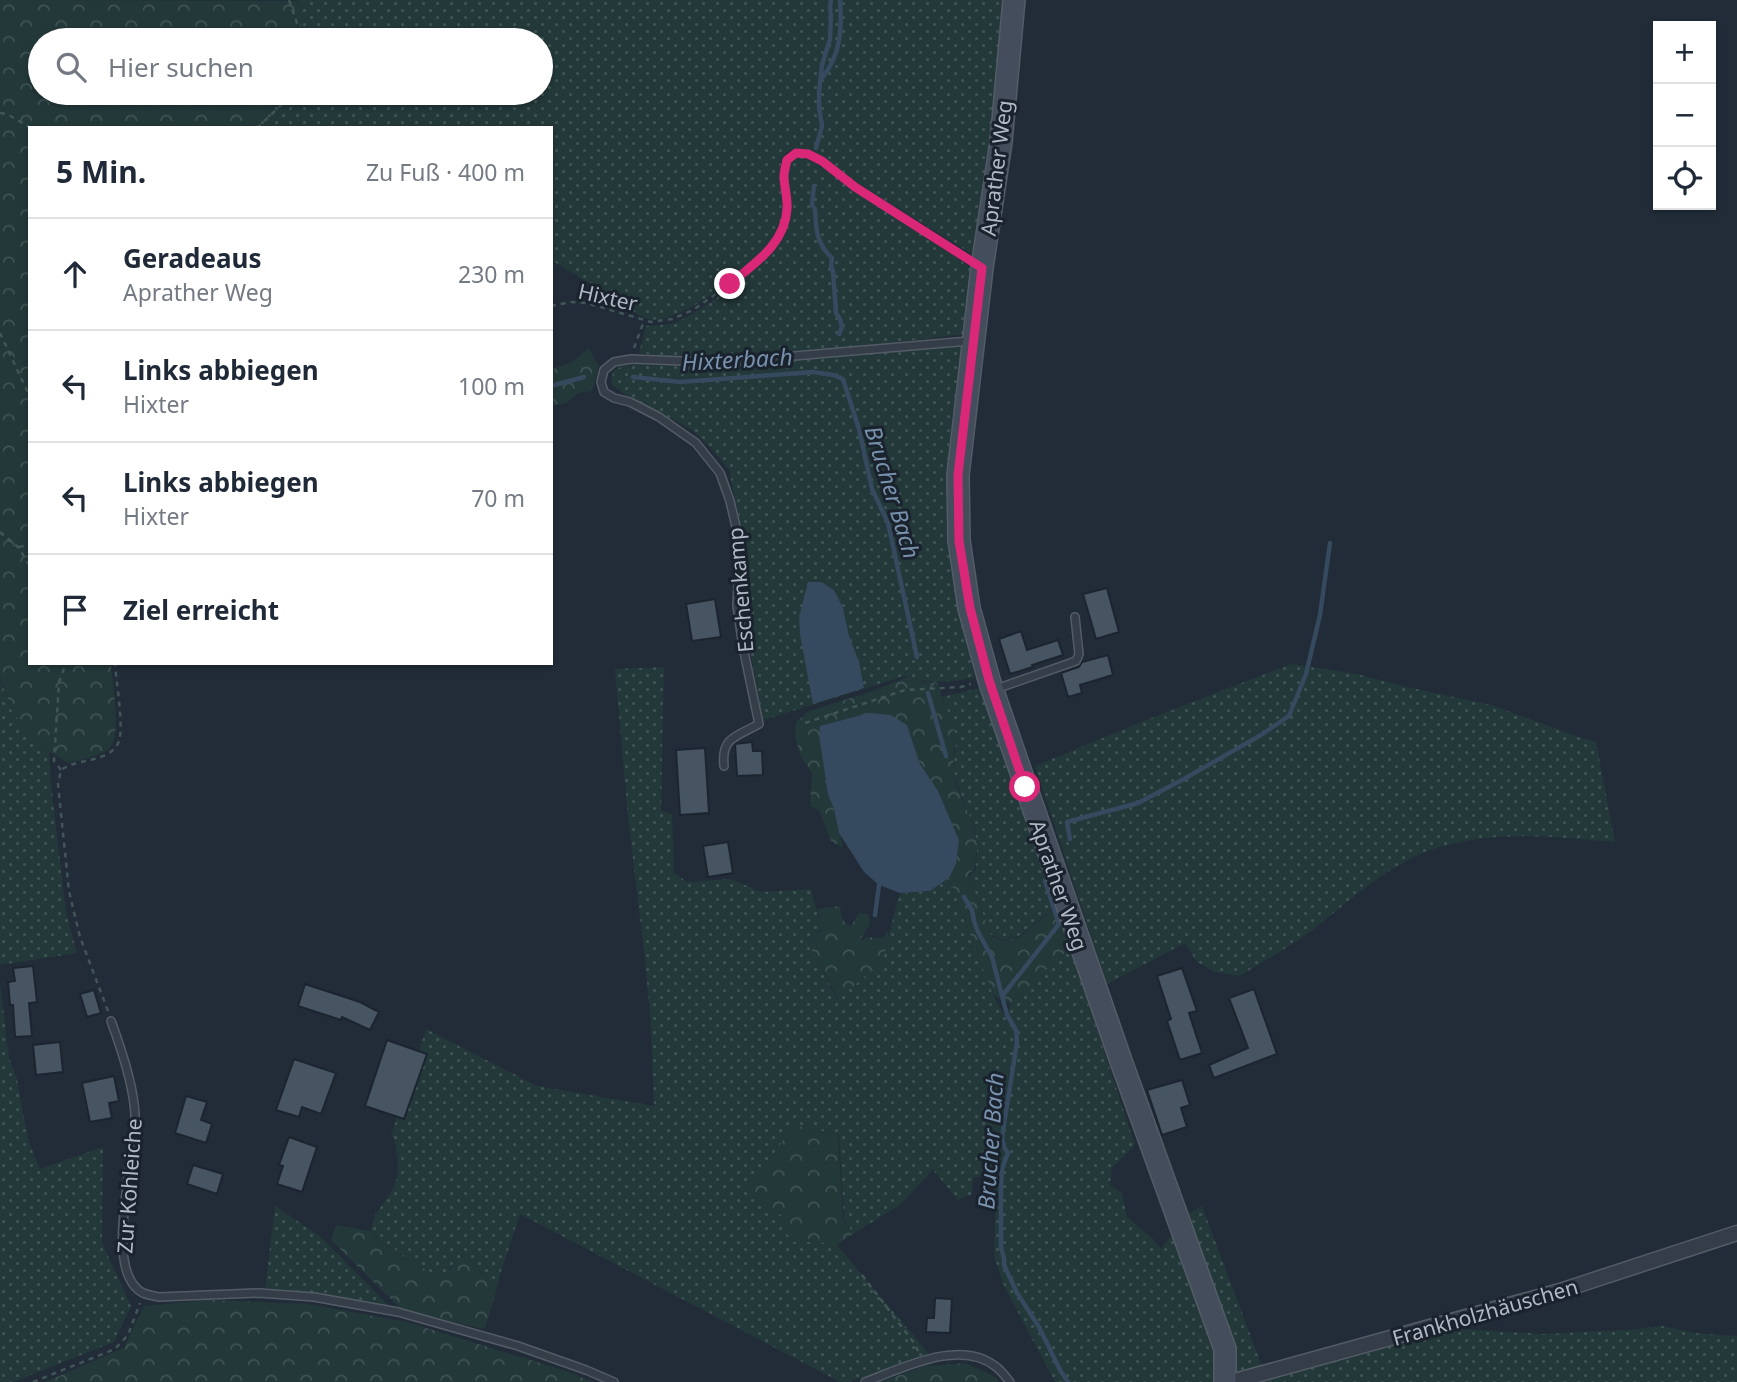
<!DOCTYPE html>
<html lang="de">
<head>
<meta charset="utf-8">
<style>
  :root { --surface:#fff; --page:#f6f6f7; --text:#1f2937; --muted:#747a83; --line:#e0e1e3 }
  body { margin:0; font-family:"Noto Sans",sans-serif; background:var(--page); color:var(--text) }
  .controls { position:absolute; right:21px; top:21px; display:grid; overflow:hidden; border-radius:0px; box-shadow:0 2px 5px #0004 }
  .controls button { width:63px; height:63px; display:grid; place-items:center; padding:0; border:0; border-bottom:2px solid var(--line); background:var(--surface); color:var(--text); font:35px sans-serif }
  .stop { position:absolute; width:21px; height:21px; margin:-16px; border:5px solid #db2777; border-radius:50%; background:#fff }
  .stop.end { background:#db2777; border-color:#fff; box-shadow:0 2px 7px #0008 }
  .list { margin:0; padding:0; list-style:none }
  h2 { display:flex; justify-content:space-between; align-items:center; height:91px; margin:0; padding:0 28px; font-size:30px }
  h2 small { font-size:23px; font-weight:400; color:var(--muted) }
  .list li { display:grid; grid-template-columns:46px 1fr auto; gap:21px; align-items:center; box-sizing:border-box; height:112px; padding:0 28px; border-top:2px solid var(--line) }
  .list b { display:block; font-size:26px; white-space:nowrap }
  .list p { margin:0; font-size:23px; white-space:nowrap; color:var(--muted) }
  .list em { font-size:23px; font-style:normal; color:var(--muted) }
  .icon { flex:none; width:38px; height:38px; fill:none; stroke:currentColor; stroke-width:2; stroke-linecap:round; stroke-linejoin:round }
  .map { position:relative; flex:none; width:1737px; height:1382px; overflow:hidden }
  .search { position:absolute; background:var(--surface); box-shadow:0 2px 5px #0004; left:28px; top:28px; width:525px; height:77px; display:flex; align-items:center; gap:18px; box-sizing:border-box; padding:0 24px; border-radius:38px; color:var(--muted); font-size:26px }
  .panel { position:absolute; background:var(--surface); box-shadow:0 2px 5px #0004; left:28px; top:126px; width:525px; height:539px; border-radius:0px }
  .map>svg:first-child { display:block }
  .grass { fill:url(#grass-dots) }
  .forest { fill:url(#forest-crowns) }
  .water { fill:#35495f }
  .lines { fill:none; stroke-linecap:round; stroke-linejoin:round }
  .stream { stroke:#35495f; stroke-width:4.5 }
  .building { fill:#475462; stroke:#1c252f; stroke-width:2 }
  .lane-casing { stroke:#535c66; stroke-width:10 }
  .street-casing { stroke:#535c66; stroke-width:17 }
  .secondary-casing { stroke:#535c66; stroke-width:24 }
  .path { stroke:#415556; stroke-width:2.5; stroke-dasharray:5 5; stroke-linecap:butt }
  .lane { stroke:#353e48; stroke-width:7 }
  .street { stroke:#353e48; stroke-width:14 }
  .secondary { stroke:#434d5b; stroke-width:21 }
  .route { stroke:#db2777; stroke-width:9 }
  .labels { text-anchor:middle; dominant-baseline:central; stroke-width:6; stroke-linejoin:round; paint-order:stroke }
  .street-label { font-size:21px; fill:#b0b9c5; stroke:#1a232d }
  .water-label { font-size:23px; font-style:italic; fill:#7891ac; stroke:#1a232d }
</style>
</head>
<body>
<div class="map">
<svg width="1737" height="1382" viewBox="0 0 1737 1382">
  <defs>
    <pattern id="grass-dots" width="8" height="8" patternUnits="userSpaceOnUse" patternTransform="scale(1.75)"><rect width="8" height="8" fill="#233839"/><path d="M2 2h.1M6 6h.1" fill="none" stroke="#405354" stroke-width="1.8" stroke-linecap="round"/></pattern>
    <pattern id="forest-crowns" width="20" height="18" patternUnits="userSpaceOnUse" patternTransform="scale(1.75)"><rect width="20" height="18" fill="#233839"/><path d="M2 6a3 3 0 1 1 6 0M12 15a3 3 0 1 1 6 0" fill="none" stroke="#405354"/></pattern>
  </defs>
  <rect width="100%" height="100%" fill="#212c38"/>
  <path class="grass" d="M 298,0 L 1003,0 L 982,220 L 975,256 L 860,185 L 811,150 L 795,148 C 792,150 789,151 786,153 C 773,167 788,203 782,222 C 773,253 681,328 648,319 C 638,316 628,307 620,302 C 597,288 574,274 551,260 L 551,128 L 250,128 L 283,97 L 285,93 L 541,93 L 541,40 L 302,40 Z
    M 801,157 C 823,163 837,179 856,191 C 895,218 936,242 974,270 L 965,334 C 894,343 823,350 751,353 C 714,355 676,358 639,353 L 646,326 C 655,325 665,325 673,323 C 694,318 757,268 773,251 C 779,244 786,233 789,224 C 795,206 784,178 789,165 C 791,160 795,158 801,157 Z
    M 965,346 L 950,435 L 946,525 L 957,601 L 975,678 C 946,682 934,685 905,676 L 763,720 L 743,613 L 744,540 L 729,470 L 710,447 L 691,429 L 624,394 L 611,384 L 613,371 L 623,366 L 634,365 L 719,367 Z
    M 1291,664 L 1357,674 L 1407,687 L 1491,705 L 1576,736 L 1596,742 L 1615,842 C 1557,837 1497,830 1440,847 C 1388,862 1350,902 1307,934 C 1286,949 1262,962 1240,976 L 1215,972 L 1197,962 L 1185,943 L 1107,984 L 1035,766 L 1146,720 Z
    M 664,667 L 661,811 L 672,814 L 674,873 L 687,882 L 730,879 L 762,892 L 811,889 L 821,928 L 809,945 L 837,999 L 881,963 L 900,893 L 930,891 L 949,878 L 993,995 L 1007,1020 L 1010,1003 L 1070,948 L 1135,1145 L 1112,1168 L 1110,1185 L 1122,1193 L 1127,1217 L 1152,1238 L 1161,1249 L 1187,1214 L 1202,1206 L 1262,1366 L 1443,1328 L 1543,1334 L 1627,1330 L 1663,1326 L 1694,1333 L 1737,1336 L 1737,1382 L 1055,1382 L 1004,1286 L 994,1257 L 996,1172 L 973,1178 L 972,1194 L 958,1200 L 933,1170 L 900,1205 L 853,1234 L 844,1218 L 839,1135 L 794,1125 L 751,1187 L 767,1208 L 783,1215 L 821,1242 L 837,1245 L 929,1354 L 849,1382 L 840,1382 L 520,1214 L 498,1281 L 490,1279 L 470,1262 L 456,1261 L 445,1275 L 437,1277 L 405,1258 L 393,1248 L 383,1245 L 371,1230 C 376,1199 403,1197 397,1155 C 396,1146 396,1142 391,1135 L 426,1029 L 537,1086 L 654,1106 L 651,1027 L 645,960 L 628,817 L 615,669 Z
    M 0,679 L 13,713 L 44,749 L 49,751 L 51,784 L 66,913 L 77,953 L 0,965 Z
    M 984,687 L 1057,905 L 1021,935 L 1005,940 L 991,935 L 969,876 L 976,870 L 977,843 L 973,824 L 955,779 L 954,755 L 957,741 L 950,717 L 942,697 Z
    M 0,982 L 9,1058 L 17,1079 L 24,1119 L 30,1145 L 40,1169 L 103,1147 L 102,1243 L 131,1306 L 114,1342 L 13,1382 L 0,1382 Z
    M 275,1206 L 320,1236 L 391,1308 L 314,1293 L 265,1288 Z"/>
  <path class="forest" d="M 0,0 L 299,1 L 302,40 L 40,40 L 40,93 L 285,93 L 283,97 L 250,128 L 30,128 L 30,663 L 111,663 C 112,682 122,733 110,747 C 103,756 79,760 68,763 L 42,747 L 13,713 L 0,677 Z
    M 589,348 L 599,367 L 592,391 L 578,393 L 566,403 L 551,406 L 551,370 L 572,362 Z
    M 908,677 L 925,682 L 938,683 L 942,698 L 950,716 L 957,742 L 953,753 L 955,782 L 972,822 L 977,845 L 975,869 L 968,874 L 991,936 L 1004,941 L 1021,936 L 1057,906 L 1070,948 L 1010,1003 L 993,995 L 949,878 L 956,864 L 938,791 L 920,764 L 907,725 L 819,735 L 828,795 L 834,809 L 843,848 L 831,841 L 819,811 L 810,806 L 812,773 L 801,757 L 795,736 L 796,722 L 809,711 L 870,692 Z
    M 840,906 C 841,915 842,923 851,926 L 859,913 L 868,914 L 870,924 L 860,940 L 863,940 L 866,937 L 882,938 L 885,936 L 886,931 L 888,931 L 888,942 L 881,963 L 838,999 L 809,945 L 821,929 L 817,909 Z
    M 794,1125 L 838,1135 L 843,1219 L 853,1234 L 837,1245 L 819,1242 L 790,1242 L 783,1216 L 765,1207 L 750,1187 Z
    M 336,1225 L 371,1231 L 383,1245 L 394,1249 L 405,1259 L 412,1261 L 438,1277 L 445,1275 L 457,1261 L 471,1261 C 478,1271 486,1278 499,1281 L 485,1329 L 403,1311 L 331,1240 Z
    M 211,1300 L 308,1304 L 407,1322 L 563,1370 L 593,1382 L 45,1382 L 124,1348 L 144,1306 Z
    M 966,1363 L 997,1378 L 999,1382 L 880,1382 L 925,1366 Z"/>
  <path class="water" d="M 808,582 L 821,582 L 834,590 L 843,608 L 849,636 L 859,662 L 864,688 L 813,704 L 800,635 L 799,617 Z
    M 869,713 L 891,715 L 907,725 L 920,764 L 938,791 L 959,840 L 956,864 L 949,878 L 930,891 L 900,893 L 879,885 L 864,872 L 839,833 L 834,809 L 828,795 L 819,735 L 820,726 Z"/>
  <g class="lines">
    <path class="stream" d="M 822,78 C 841,54 842,30 840,0
      M 816,148 L 822,126 L 819,107 L 819,92 L 822,65 L 830,39 L 831,16 L 830,7 L 831,0
      M 814,186 L 812,205 L 815,209 C 816,229 816,243 832,258 L 831,267 L 833,271 L 836,313 L 840,319 L 842,327 L 839,334
      M 633,377 L 680,382 L 813,372 L 833,375 L 843,379 L 859,429 L 872,489 L 888,523 L 917,657
      M 551,386 L 584,377
      M 928,693 L 946,756
      M 1070,839 L 1067,822 L 1138,803 L 1182,780 L 1261,735 L 1289,716 L 1306,674 L 1320,615 L 1330,543
      M 964,897 L 972,910 L 974,921 L 978,932 L 992,957 L 1007,1015 L 1016,1030 L 1017,1042 L 1002,1137 L 1004,1147 L 1008,1153 L 1002,1169 L 1001,1186 L 1001,1247 L 1004,1259 L 1004,1265 L 1017,1293 L 1039,1327 L 1060,1370 L 1068,1382
      M 875,915 L 879,885
      M 1003,995 L 1059,924 L 1045,881"/>
  </g>
  <path class="building" d="M 1107,588 L 1119,632 L 1096,639 L 1083,594 Z
    M 715,599 L 721,637 L 692,641 L 686,604 Z
    M 1021,631 L 1027,650 L 1058,640 L 1063,655 L 1032,665 L 1033,667 L 1010,674 L 999,639 Z
    M 1108,655 L 1113,675 L 1080,685 L 1082,693 L 1068,697 L 1061,673 L 1079,667 L 1082,662 Z
    M 752,742 L 753,751 L 762,751 L 763,775 L 737,776 L 735,744 Z
    M 705,748 L 709,813 L 680,815 L 676,750 Z
    M 728,842 L 733,873 L 708,877 L 703,846 Z
    M 33,966 L 37,1002 L 29,1003 L 32,1036 L 15,1037 L 13,1005 L 10,1005 L 8,982 L 15,981 L 13,968 Z
    M 1182,968 L 1197,1011 L 1189,1013 L 1202,1053 L 1180,1060 L 1167,1021 L 1171,1019 L 1157,976 Z
    M 305,984 L 360,1002 L 379,1012 L 370,1030 L 342,1017 L 341,1020 L 298,1006 Z
    M 1254,989 L 1277,1054 L 1214,1078 L 1209,1065 L 1248,1048 L 1229,998 Z
    M 94,990 L 101,1013 L 87,1017 L 80,994 Z
    M 387,1040 L 427,1054 L 404,1119 L 365,1106 Z
    M 60,1042 L 63,1072 L 36,1075 L 33,1045 Z
    M 294,1059 L 336,1073 L 321,1114 L 302,1107 L 299,1117 L 276,1110 Z
    M 114,1076 L 119,1101 L 109,1103 L 112,1118 L 90,1122 L 82,1083 Z
    M 1182,1080 L 1190,1105 L 1181,1108 L 1187,1127 L 1162,1135 L 1147,1090 Z
    M 186,1096 L 207,1102 L 201,1120 L 212,1124 L 206,1143 L 175,1133 Z
    M 289,1137 L 317,1147 L 302,1192 L 277,1184 L 283,1166 L 279,1165 Z
    M 193,1165 L 223,1174 L 217,1194 L 187,1184 Z
    M 935,1298 L 952,1299 L 950,1333 L 926,1332 L 927,1318 L 934,1318 Z"/>
  <g class="lines">
    <defs>
      <path id="lane" d="M 996,689 L 1076,661 L 1079,654 L 1075,617
        M 724,766 C 721,737 736,737 759,724 L 743,647 L 737,606 L 740,544 L 730,501 L 720,473 L 696,443 L 659,417 L 630,402 L 614,398 L 604,392 L 601,382 L 604,370 L 614,362 L 631,359 L 708,362 L 737,361 L 969,341
        M 111,1021 C 121,1048 134,1086 135,1115 C 137,1154 101,1271 143,1293 C 148,1295 154,1296 159,1297 L 259,1293 L 314,1297 L 398,1312 L 518,1346 L 586,1370 L 614,1382
        M 865,1382 C 901,1369 959,1338 995,1366 C 1001,1370 1005,1376 1010,1382"/>
      <path id="street" d="M 1231,1382 L 1560,1291 L 1737,1233"/>
      <path id="secondary" d="M 1014,0 L 1001,142 L 982,268 L 958,475 L 959,540 L 969,608 L 989,680 L 1121,1061 L 1225,1349 L 1225,1382"/>
    </defs>
    <use href="#lane" class="lane-casing"/>
    <use href="#street" class="street-casing"/>
    <use href="#secondary" class="secondary-casing"/>
    <path class="path" d="M 289,0 L 303,40
      M 0,113 L 7,114 L 31,128
      M 257,128 L 294,93
      M 551,306 L 570,302 L 587,303 L 651,322 L 672,319 L 693,310 L 730,284 L 771,249 L 779,238 L 786,220 L 788,206 L 784,176 L 787,160 L 796,153 L 808,154 L 822,161 L 855,187 L 965,257
      M 0,333 L 30,397
      M 634,348 L 644,321
      M 0,532 L 19,548 L 30,567
      M 19,547 L 30,545
      M 805,723 L 905,690 L 961,687 L 971,684
      M 61,770 L 54,761 L 59,682 L 66,663
      M 108,1011 L 80,937 L 69,891 L 58,784 L 61,770 C 74,761 89,762 103,756 C 109,754 117,748 119,741 C 124,726 116,681 115,663
      M 862,1275 L 914,1343 L 918,1351
      M 33,1382 L 115,1349 L 128,1335 L 140,1303"/>
    <use href="#lane" class="lane"/>
    <use href="#street" class="street"/>
    <use href="#secondary" class="secondary"/>
  </g>
  <g class="lines">
    <path class="route" d="M 730,284 C 755,263 785,244 787,209 C 788,198 784,187 784,176 C 784,171 786,165 787,160 L 796,153 L 808,154 L 822,161 L 855,187 L 982,268 L 958,475 L 959,541 L 970,608 L 989,680 L 1025,787"/>
  </g>
  <g class="labels">
    <g class="street-label">
      <text transform="translate(996 168) rotate(-83)">Aprather Weg</text>
      <text transform="translate(608 297) rotate(13)">Hixter</text>
      <text transform="translate(740 590) rotate(-95)">Eschenkamp</text>
      <text transform="translate(1059 885) rotate(71)">Aprather Weg</text>
      <text transform="translate(129 1186) rotate(-86)">Zur Kohleiche</text>
      <text transform="translate(1485 1312) rotate(-16)">Frankholzhäuschen</text>
    </g>
    <g class="water-label">
      <text transform="translate(737 359) rotate(-3)">Hixterbach</text>
      <text transform="translate(893 492) rotate(73)">Brucher Bach</text>
      <text transform="translate(990 1141) rotate(-86)">Brucher Bach</text>
    </g>
  </g>
</svg>
<div class="controls">
<button>+</button>
<button>−</button>
<button><svg class="icon" aria-label="locate" viewBox="0 0 24 24"><circle cx="12" cy="12" r="6"/><path d="M12 2v4M12 18v4M2 12h4M18 12h4"/></svg></button>
</div>
<div class="stop" style="left:1025px;top:787px"></div>
<div class="stop end" style="left:730px;top:284px"></div>
<div class="search"><svg class="icon" aria-label="search" viewBox="0 0 24 24"><circle cx="10" cy="10" r="6"/><path d="M15 15l6 6"/></svg>Hier suchen</div>
<section class="panel">
<h2>5 Min.<small>Zu Fuß · 400 m</small></h2>
<ul class="list">
<li><svg class="icon" aria-label="ahead" viewBox="0 0 24 24"><path d="M12 20V5M6 11l6-6 6 6"/></svg><div><b>Geradeaus</b><p>Aprather Weg</p></div><em>230 m</em></li>
<li><svg class="icon" aria-label="left" viewBox="0 0 24 24"><path d="M17 20v-9H6M10 6l-5 5 5 5"/></svg><div><b>Links abbiegen</b><p>Hixter</p></div><em>100 m</em></li>
<li><svg class="icon" aria-label="left" viewBox="0 0 24 24"><path d="M17 20v-9H6M10 6l-5 5 5 5"/></svg><div><b>Links abbiegen</b><p>Hixter</p></div><em>70 m</em></li>
<li><svg class="icon" aria-label="arrive" viewBox="0 0 24 24"><path d="M6 21V4h12l-3 4 3 4H6"/></svg><div><b>Ziel erreicht</b></div></li>
</ul>
</section>
</div>
</body>
</html>
